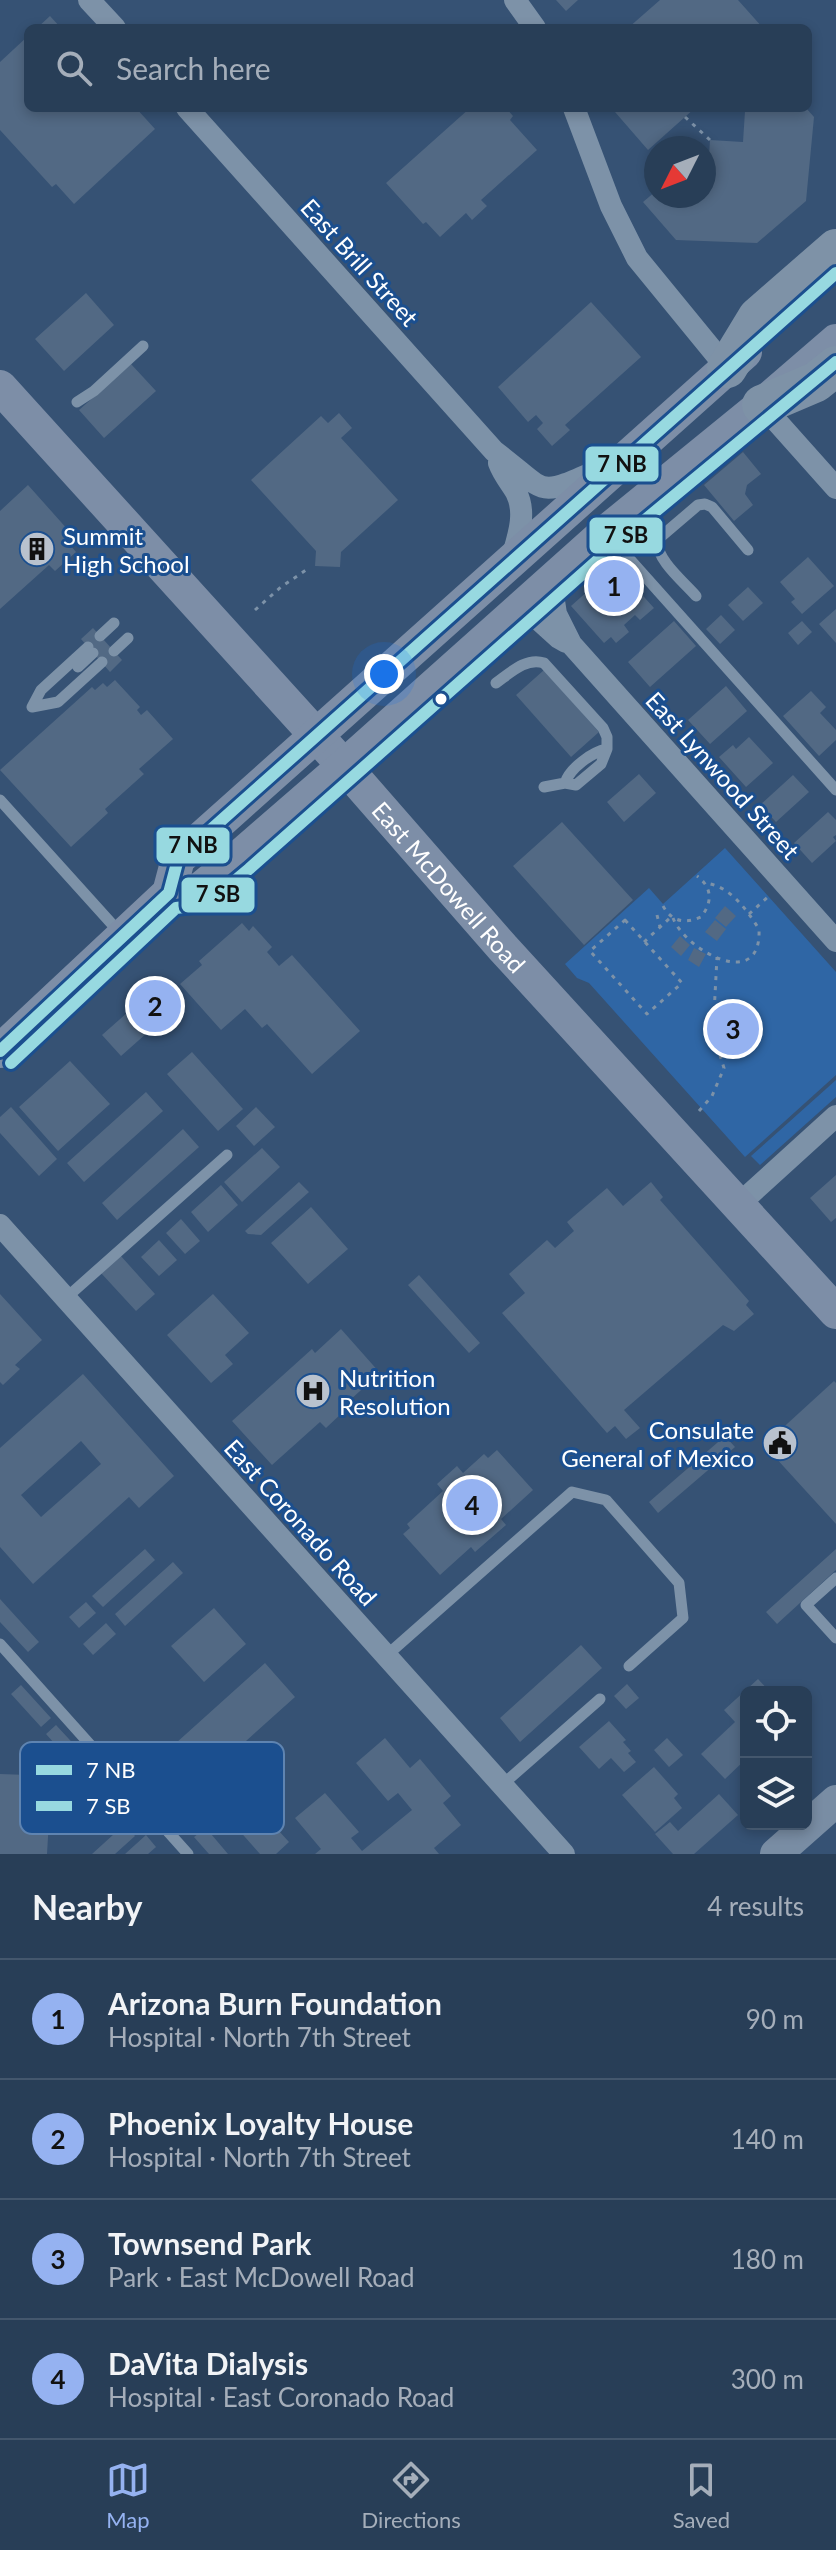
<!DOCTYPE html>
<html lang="en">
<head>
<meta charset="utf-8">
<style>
  :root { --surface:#283e57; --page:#30455d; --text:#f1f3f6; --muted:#a5aeba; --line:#44576d; --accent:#95b2f1 }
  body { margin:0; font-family:Lato,sans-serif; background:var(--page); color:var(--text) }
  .controls { position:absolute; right:24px; bottom:24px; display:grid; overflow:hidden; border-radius:12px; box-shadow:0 4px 12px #0003 }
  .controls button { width:72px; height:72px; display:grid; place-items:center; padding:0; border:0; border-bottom:2px solid var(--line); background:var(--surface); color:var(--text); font:40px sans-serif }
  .compass { position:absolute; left:644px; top:136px; width:72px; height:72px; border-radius:50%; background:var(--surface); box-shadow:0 4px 12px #0003; rotate:228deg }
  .you { position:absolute; left:384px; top:674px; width:28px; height:28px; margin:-20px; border:6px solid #fff; border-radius:50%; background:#1a73e8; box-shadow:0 0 0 12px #1a73e833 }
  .badge { display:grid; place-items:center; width:52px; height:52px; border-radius:50%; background:var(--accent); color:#111; font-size:26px; font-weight:700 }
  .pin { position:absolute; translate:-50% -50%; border:4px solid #fff; box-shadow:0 2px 8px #0006 }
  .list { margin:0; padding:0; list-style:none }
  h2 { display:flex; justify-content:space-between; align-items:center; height:104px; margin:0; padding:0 32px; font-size:34px }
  h2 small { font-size:26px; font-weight:400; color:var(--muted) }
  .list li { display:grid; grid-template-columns:52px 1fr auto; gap:24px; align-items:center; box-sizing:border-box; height:120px; padding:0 32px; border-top:2px solid var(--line) }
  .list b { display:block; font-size:30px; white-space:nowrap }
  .list p { margin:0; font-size:26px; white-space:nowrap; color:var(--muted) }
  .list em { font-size:26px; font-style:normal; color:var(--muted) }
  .icon { flex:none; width:44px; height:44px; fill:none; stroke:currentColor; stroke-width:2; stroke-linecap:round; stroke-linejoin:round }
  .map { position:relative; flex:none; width:836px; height:1854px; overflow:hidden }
  .search { position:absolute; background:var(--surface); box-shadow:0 4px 12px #0003; left:24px; right:24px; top:24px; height:88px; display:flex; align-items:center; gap:20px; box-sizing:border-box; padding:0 28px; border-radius:12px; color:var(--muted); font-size:30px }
  .sheet { height:584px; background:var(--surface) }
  nav { display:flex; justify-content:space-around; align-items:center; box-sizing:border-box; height:112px; border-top:2px solid var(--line); background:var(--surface); font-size:22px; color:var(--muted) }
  nav a { display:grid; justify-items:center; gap:4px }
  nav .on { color:var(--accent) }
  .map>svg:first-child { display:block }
  .green { fill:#2f66a5 }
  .building { fill:#526984; fill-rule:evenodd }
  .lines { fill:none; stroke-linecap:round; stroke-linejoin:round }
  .path { stroke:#7d92a8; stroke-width:3; stroke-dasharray:4 6; stroke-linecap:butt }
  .lane { stroke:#7d92a8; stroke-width:11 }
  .street { stroke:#7d92a8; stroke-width:22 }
  .secondary { stroke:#798da4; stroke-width:32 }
  .primary { stroke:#7d8ea7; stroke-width:34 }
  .highway { stroke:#7e92a7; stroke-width:40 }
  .bus-1-casing { stroke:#1b4f8f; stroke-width:18 }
  .bus-2-casing { stroke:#1b4f8f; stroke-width:18 }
  .bus-1 { stroke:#97d9e0; stroke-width:12 }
  .bus-2 { stroke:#97d9e0; stroke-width:12 }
  .bus-dot { fill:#fff; stroke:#1b4f8f; stroke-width:3 }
  .labels { text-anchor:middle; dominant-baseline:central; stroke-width:6; stroke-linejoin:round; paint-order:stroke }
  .street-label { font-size:24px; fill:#fff; stroke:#1b4f8f }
  .poi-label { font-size:24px; fill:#fff; stroke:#1b4f8f; text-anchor:start }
  .key { fill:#1b4f8f; stroke:#5f84b1; stroke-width:2 }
  .key-label { font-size:22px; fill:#fff }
  .line-badge { stroke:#1b4f8f; stroke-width:3 }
  .pale-badge-label { font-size:22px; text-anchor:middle; font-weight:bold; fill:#111 }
</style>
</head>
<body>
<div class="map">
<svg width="836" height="1854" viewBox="0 0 836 1854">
  <rect width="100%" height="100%" fill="#365274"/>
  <path class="green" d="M 725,848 L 836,972 L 836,1075 L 745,1157 L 589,983 L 577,978 L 565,964 L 649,888 L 663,904 Z
    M 836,1080 L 836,1097 L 760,1165 L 751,1156 Z"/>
  <path class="building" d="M 556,0 L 578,0 L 566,11 Z
    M 660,0 L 738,0 L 763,28 L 628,28 Z
    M 50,16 L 61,28 L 37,28 Z
    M 28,36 L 28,108 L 136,108 L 155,129 L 74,204 L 56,184 L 52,187 L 0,130 L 0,62 Z
    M 470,108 L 506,108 L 513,116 L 510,120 L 537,150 L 481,200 L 487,206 L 472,220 L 466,213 L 440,237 L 426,222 L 423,224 L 386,183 Z
    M 620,108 L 695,108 L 648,150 L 615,112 Z
    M 749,108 L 806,108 L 814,117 L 806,201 L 757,243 L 676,240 L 643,202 L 656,191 L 656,196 L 704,196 L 704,172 L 708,172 L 710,140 L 743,142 L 745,111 Z
    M 86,293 L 114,325 L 64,371 L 35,339 Z
    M 591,302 L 641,357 L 565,425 L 570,430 L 552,446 L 537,429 L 543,423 L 536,415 L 528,422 L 498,387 Z
    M 131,364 L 156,391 L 104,438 L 79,410 Z
    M 339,413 L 352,428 L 341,438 L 398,500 L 341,552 L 340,567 L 315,566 L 316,551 L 251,480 L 321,416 L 328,423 Z
    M 743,452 L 761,474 L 747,485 L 745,494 L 753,505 L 734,521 L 704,485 Z
    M 28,485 L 77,540 L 71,546 L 76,552 L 55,571 L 49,565 L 0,609 L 0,511 Z
    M 808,557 L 834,586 L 802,614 L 791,602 L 795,599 L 780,582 Z
    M 616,566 L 654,608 L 640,620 L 635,615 L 624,625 L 629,632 L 616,643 L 611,637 L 604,643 L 571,606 Z
    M 748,587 L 763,603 L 743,621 L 728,605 Z
    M 836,609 L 836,643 L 819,624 Z
    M 721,615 L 735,630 L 720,644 L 706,629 Z
    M 674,621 L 696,646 L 650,687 L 628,662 Z
    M 802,621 L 812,632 L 798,645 L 788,633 Z
    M 93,628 L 122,660 L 110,672 L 81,639 Z
    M 544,670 L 599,732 L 571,757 L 516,695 Z
    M 115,680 L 140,707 L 137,710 L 141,715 L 147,710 L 173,739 L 139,769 L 144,774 L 105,809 L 108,813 L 71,847 L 0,770 L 92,687 L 95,690 L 103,683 L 107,687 Z
    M 726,686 L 747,711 L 710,744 L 688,720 Z
    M 811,691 L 826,707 L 820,713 L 836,730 L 836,740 L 819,756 L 783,716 Z
    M 749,737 L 773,763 L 746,787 L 719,757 L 733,745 L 736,749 Z
    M 639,774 L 656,793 L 624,822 L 607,802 Z
    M 793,775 L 809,792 L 776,822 L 760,805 Z
    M 828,812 L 836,820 L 836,835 L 833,837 L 836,841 L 812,863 L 794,843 Z
    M 562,822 L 633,900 L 584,945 L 513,866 Z
    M 725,906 L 736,916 L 726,927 L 715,918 Z
    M 715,920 L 726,929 L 717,941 L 705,932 Z
    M 242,923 L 249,931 L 253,926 L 272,947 L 267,952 L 279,966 L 292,955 L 360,1031 L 312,1074 L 267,1024 L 262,1028 L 245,1009 L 221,1030 L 180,984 L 202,965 L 199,961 Z
    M 680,936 L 690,945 L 681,956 L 671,947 Z
    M 694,948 L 706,954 L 699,967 L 688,960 Z
    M 159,984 L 178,1005 L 152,1028 L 133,1007 Z
    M 128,1012 L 147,1033 L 121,1056 L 102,1035 Z
    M 192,1052 L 243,1109 L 218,1131 L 167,1074 Z
    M 70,1061 L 110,1104 L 58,1151 L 19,1107 Z
    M 146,1092 L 163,1111 L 84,1182 L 67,1163 Z
    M 11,1107 L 57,1159 L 39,1176 L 0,1133 L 0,1117 Z
    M 256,1107 L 275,1127 L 254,1146 L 236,1126 Z
    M 183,1129 L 199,1147 L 117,1220 L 102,1203 Z
    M 262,1148 L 280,1167 L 242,1202 L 224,1182 Z
    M 836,1175 L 836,1218 L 831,1222 L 810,1198 Z
    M 299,1182 L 309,1192 L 261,1235 L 248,1234 L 245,1231 Z
    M 651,1182 L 663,1197 L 660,1200 L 749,1301 L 746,1305 L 754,1314 L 734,1331 L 723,1325 L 624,1410 L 640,1428 L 626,1439 L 615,1426 L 607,1433 L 502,1313 L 525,1293 L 509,1274 L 547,1240 L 555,1248 L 574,1231 L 567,1222 L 607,1188 L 623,1206 Z
    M 221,1185 L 238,1205 L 208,1232 L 191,1212 Z
    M 311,1207 L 348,1249 L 308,1284 L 271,1243 Z
    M 181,1219 L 200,1241 L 185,1254 L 166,1233 Z
    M 159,1240 L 177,1260 L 159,1276 L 141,1257 Z
    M 120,1255 L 155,1294 L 136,1311 L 101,1273 Z
    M 419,1275 L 480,1343 L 469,1353 L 408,1285 Z
    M 0,1294 L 42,1340 L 15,1365 L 20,1369 L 3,1385 L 0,1382 Z
    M 213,1294 L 249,1333 L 225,1355 L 233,1364 L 211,1383 L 167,1335 Z
    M 341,1329 L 380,1373 L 340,1409 L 343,1412 L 326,1428 L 320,1422 L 272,1465 L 232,1421 L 312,1349 L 315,1353 Z
    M 83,1374 L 174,1476 L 139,1508 L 129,1497 L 33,1584 L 0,1547 L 0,1448 ZM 81,1441 L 101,1464 L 41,1517 L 21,1495 Z
    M 834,1381 L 836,1383 L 836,1524 L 764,1445 Z
    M 725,1436 L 735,1447 L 658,1513 L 649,1502 Z
    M 497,1450 L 533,1490 L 501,1519 L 506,1525 L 475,1552 L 471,1547 L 440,1575 L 403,1534 L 410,1528 L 407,1524 L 443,1491 L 437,1484 L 457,1466 L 463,1473 L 484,1454 L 488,1458 Z
    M 145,1549 L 155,1560 L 103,1607 L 92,1596 Z
    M 836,1549 L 836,1570 L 777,1624 L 766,1612 Z
    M 173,1562 L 183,1573 L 125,1626 L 115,1614 Z
    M 0,1599 L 39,1642 L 28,1652 L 0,1622 Z
    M 86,1602 L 96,1613 L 79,1628 L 69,1617 Z
    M 214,1608 L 246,1644 L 204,1682 L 171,1646 Z
    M 106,1623 L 116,1634 L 93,1655 L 83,1644 Z
    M 581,1645 L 602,1668 L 520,1742 L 500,1718 Z
    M 265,1663 L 295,1697 L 206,1777 L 176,1743 Z
    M 758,1679 L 770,1692 L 746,1692 L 746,1759 L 725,1779 L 701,1754 L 735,1722 L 724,1710 Z
    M 627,1684 L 639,1698 L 626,1709 L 614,1696 Z
    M 21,1685 L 51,1718 L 41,1727 L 11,1694 Z
    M 609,1721 L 626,1740 L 623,1742 L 631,1751 L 628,1753 L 636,1762 L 624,1772 L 611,1758 L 599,1769 L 579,1747 Z
    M 56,1725 L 105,1778 L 94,1788 L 46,1734 Z
    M 385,1738 L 410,1768 L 420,1759 L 451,1796 L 443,1803 L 461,1825 L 434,1848 L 439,1854 L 315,1854 L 321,1849 L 295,1818 L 325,1793 L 359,1832 L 351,1838 L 362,1851 L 412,1810 L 398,1793 L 388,1801 L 356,1763 Z
    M 667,1738 L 683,1755 L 669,1767 L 654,1750 Z
    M 654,1767 L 678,1794 L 674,1798 L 682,1808 L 655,1832 L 622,1795 Z
    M 0,1774 L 27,1775 L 44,1787 L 46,1801 L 50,1803 L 47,1854 L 0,1854 Z
    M 719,1794 L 738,1815 L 694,1854 L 673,1854 L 655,1834 L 670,1822 L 678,1831 Z
    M 258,1808 L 289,1842 L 276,1854 L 260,1854 L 237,1828 Z
    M 125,1824 L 135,1836 L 115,1854 L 92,1854 Z
    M 206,1828 L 228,1854 L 209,1854 L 194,1837 Z
    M 146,1835 L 156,1847 L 148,1854 L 125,1854 Z"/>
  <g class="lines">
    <path class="path" d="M 685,117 L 710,140
      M 255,610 L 281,587 L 309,568
      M 663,906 C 672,922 685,924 701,917 C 713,902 712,887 697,876
      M 749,914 L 770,895
      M 657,915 L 660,927
      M 673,918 C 685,950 762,993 759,929 C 746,909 731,887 706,883
      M 625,920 L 682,983 L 647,1014 L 590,951 Z
      M 644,942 L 671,917
      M 699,1111 L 712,1096 L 724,1068 L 713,1033 L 717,957"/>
    <path class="lane" d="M 77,402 L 94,391 L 143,346
      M 609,536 L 836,790
      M 696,596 C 683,581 657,561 657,540 L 698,505 L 705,504 L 712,507 L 748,550
      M 100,636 L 114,623
      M 114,651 L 128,638
      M 78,667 L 93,653
      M 496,683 C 510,673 526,657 544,663 L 603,728 L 607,737 L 607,749 L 601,764 L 576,785 L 565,783 L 544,787
      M 32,707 L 58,702 L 102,662
      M 32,707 L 41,690 L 88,647
      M 565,783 C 570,768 592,752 607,749
      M 0,800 L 120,933
      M 66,1298 L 227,1155
      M 836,1578 L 806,1605 L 836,1638
      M 0,1644 L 188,1854
      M 386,1656 L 572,1492 L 606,1500 L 679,1583 L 683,1618 L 629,1666
      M 502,1785 L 600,1699"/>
    <path class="street" d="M 89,0 L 115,28
      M 515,0 L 535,28
      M 187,108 L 494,451 C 551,494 533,499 603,468
      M 574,108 L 611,206 L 637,258 L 727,368
      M 762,405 L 836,488
      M 499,463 C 503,474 510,482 516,492 C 527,513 518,537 512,558
      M 551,582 L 556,614 L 571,644 L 836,941
      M 517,612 L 538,619 L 559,638 L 566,642
      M 738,1205 L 836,1116
      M 0,1225 L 564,1854"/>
    <path class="secondary" d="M 776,1854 L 836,1801"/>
    <g class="primary">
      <path id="s1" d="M 0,387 L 344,766 L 503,948 L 836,1312"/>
      <path d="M 169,893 L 199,890 L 239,857 L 344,766 L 606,532 L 762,405 L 836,341"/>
      <path d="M 0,1051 L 169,893 L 178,859 L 745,352"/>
    </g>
    <path class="highway" d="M 727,368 L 758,317 L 836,249
      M 762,405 L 816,382 L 836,366"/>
    <defs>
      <path id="bus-1" d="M 0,1051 L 169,893 L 178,859 L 836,273"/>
      <path id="bus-2" d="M 11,1063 L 176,908 L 207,904 L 249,869 L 616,544 L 836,362"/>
    </defs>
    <use href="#bus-1" class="bus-1-casing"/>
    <use href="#bus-2" class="bus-2-casing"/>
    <use href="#bus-1" class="bus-1"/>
    <use href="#bus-2" class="bus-2"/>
  </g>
  <defs>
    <symbol id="building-disc" viewBox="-11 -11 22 22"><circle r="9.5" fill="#b9c2ce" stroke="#1b4f8f"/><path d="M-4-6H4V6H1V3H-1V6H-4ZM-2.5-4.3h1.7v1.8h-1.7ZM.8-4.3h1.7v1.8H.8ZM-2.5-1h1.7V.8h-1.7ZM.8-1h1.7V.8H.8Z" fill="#111"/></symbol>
    <symbol id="hospital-disc" viewBox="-11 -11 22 22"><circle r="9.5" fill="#b9c2ce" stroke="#1b4f8f"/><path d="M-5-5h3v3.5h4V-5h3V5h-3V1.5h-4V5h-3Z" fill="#111"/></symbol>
    <symbol id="civic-disc" viewBox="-11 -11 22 22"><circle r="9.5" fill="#b9c2ce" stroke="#1b4f8f"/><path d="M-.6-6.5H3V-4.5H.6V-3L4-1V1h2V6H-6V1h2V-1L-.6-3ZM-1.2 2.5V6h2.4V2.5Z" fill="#111"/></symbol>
  </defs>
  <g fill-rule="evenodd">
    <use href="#building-disc" x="17" y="529" width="40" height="40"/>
    <use href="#hospital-disc" x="293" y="1371" width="40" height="40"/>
    <use href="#civic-disc" x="760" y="1423" width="40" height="40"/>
  </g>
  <circle class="bus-dot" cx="441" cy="699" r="7"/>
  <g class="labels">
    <g class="street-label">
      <text transform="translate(360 262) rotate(48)">East Brill Street</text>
      <text transform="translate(723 775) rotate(48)">East Lynwood Street</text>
      <text stroke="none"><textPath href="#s1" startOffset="672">East McDowell Road</textPath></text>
      <text transform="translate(301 1522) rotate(48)">East Coronado Road</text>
    </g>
    <g class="poi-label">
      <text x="63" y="535">Summit<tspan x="63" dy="28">High School</tspan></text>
      <text x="339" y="1377">Nutrition<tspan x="339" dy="28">Resolution</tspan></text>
      <text x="754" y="1429" text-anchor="end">Consulate<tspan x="754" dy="28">General of Mexico</tspan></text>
    </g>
  </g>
  <rect x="20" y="1742" width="264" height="92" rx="12" class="key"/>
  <rect x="36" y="1765" width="36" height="10" fill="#97d9e0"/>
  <rect x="36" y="1801" width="36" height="10" fill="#97d9e0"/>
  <g class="key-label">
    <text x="86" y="1778">7 NB</text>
    <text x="86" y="1814">7 SB</text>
  </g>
  <g class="line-badge">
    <rect x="584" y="445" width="76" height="38" rx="8" fill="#97d9e0"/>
    <rect x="588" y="516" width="76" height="39" rx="8" fill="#97d9e0"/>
    <rect x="155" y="826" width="76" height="39" rx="8" fill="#97d9e0"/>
    <rect x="180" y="876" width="76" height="38" rx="8" fill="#97d9e0"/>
  </g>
  <g class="pale-badge-label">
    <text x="622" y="472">7 NB</text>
    <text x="626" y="543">7 SB</text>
    <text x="193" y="853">7 NB</text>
    <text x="218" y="902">7 SB</text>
  </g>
</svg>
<div class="controls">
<button><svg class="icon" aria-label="locate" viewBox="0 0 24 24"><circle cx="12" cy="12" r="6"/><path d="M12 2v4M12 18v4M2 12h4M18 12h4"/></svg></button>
<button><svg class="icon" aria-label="layers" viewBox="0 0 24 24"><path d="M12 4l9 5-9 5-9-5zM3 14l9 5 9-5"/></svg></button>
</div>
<svg class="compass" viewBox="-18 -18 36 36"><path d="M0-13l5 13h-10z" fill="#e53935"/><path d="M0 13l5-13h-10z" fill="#a5aeba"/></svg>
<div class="you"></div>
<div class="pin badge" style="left:614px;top:586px">1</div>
<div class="pin badge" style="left:155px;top:1006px">2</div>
<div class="pin badge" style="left:733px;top:1029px">3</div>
<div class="pin badge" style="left:472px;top:1505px">4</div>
<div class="search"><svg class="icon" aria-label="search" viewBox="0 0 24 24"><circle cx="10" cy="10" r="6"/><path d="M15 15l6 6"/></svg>Search here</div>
</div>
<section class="sheet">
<h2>Nearby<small>4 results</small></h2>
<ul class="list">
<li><span class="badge">1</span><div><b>Arizona Burn Foundation</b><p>Hospital · North 7th Street</p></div><em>90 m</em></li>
<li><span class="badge">2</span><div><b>Phoenix Loyalty House</b><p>Hospital · North 7th Street</p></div><em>140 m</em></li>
<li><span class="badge">3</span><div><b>Townsend Park</b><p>Park · East McDowell Road</p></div><em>180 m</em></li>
<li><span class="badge">4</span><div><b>DaVita Dialysis</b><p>Hospital · East Coronado Road</p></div><em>300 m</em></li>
</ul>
</section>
<nav>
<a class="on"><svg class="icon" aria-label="map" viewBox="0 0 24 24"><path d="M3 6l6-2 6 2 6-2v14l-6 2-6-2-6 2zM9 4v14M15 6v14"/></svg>Map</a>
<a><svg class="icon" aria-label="directions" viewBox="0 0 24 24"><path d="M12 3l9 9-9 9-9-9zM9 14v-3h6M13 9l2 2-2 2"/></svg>Directions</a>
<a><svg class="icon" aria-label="saved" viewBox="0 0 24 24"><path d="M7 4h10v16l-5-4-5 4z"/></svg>Saved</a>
</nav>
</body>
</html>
